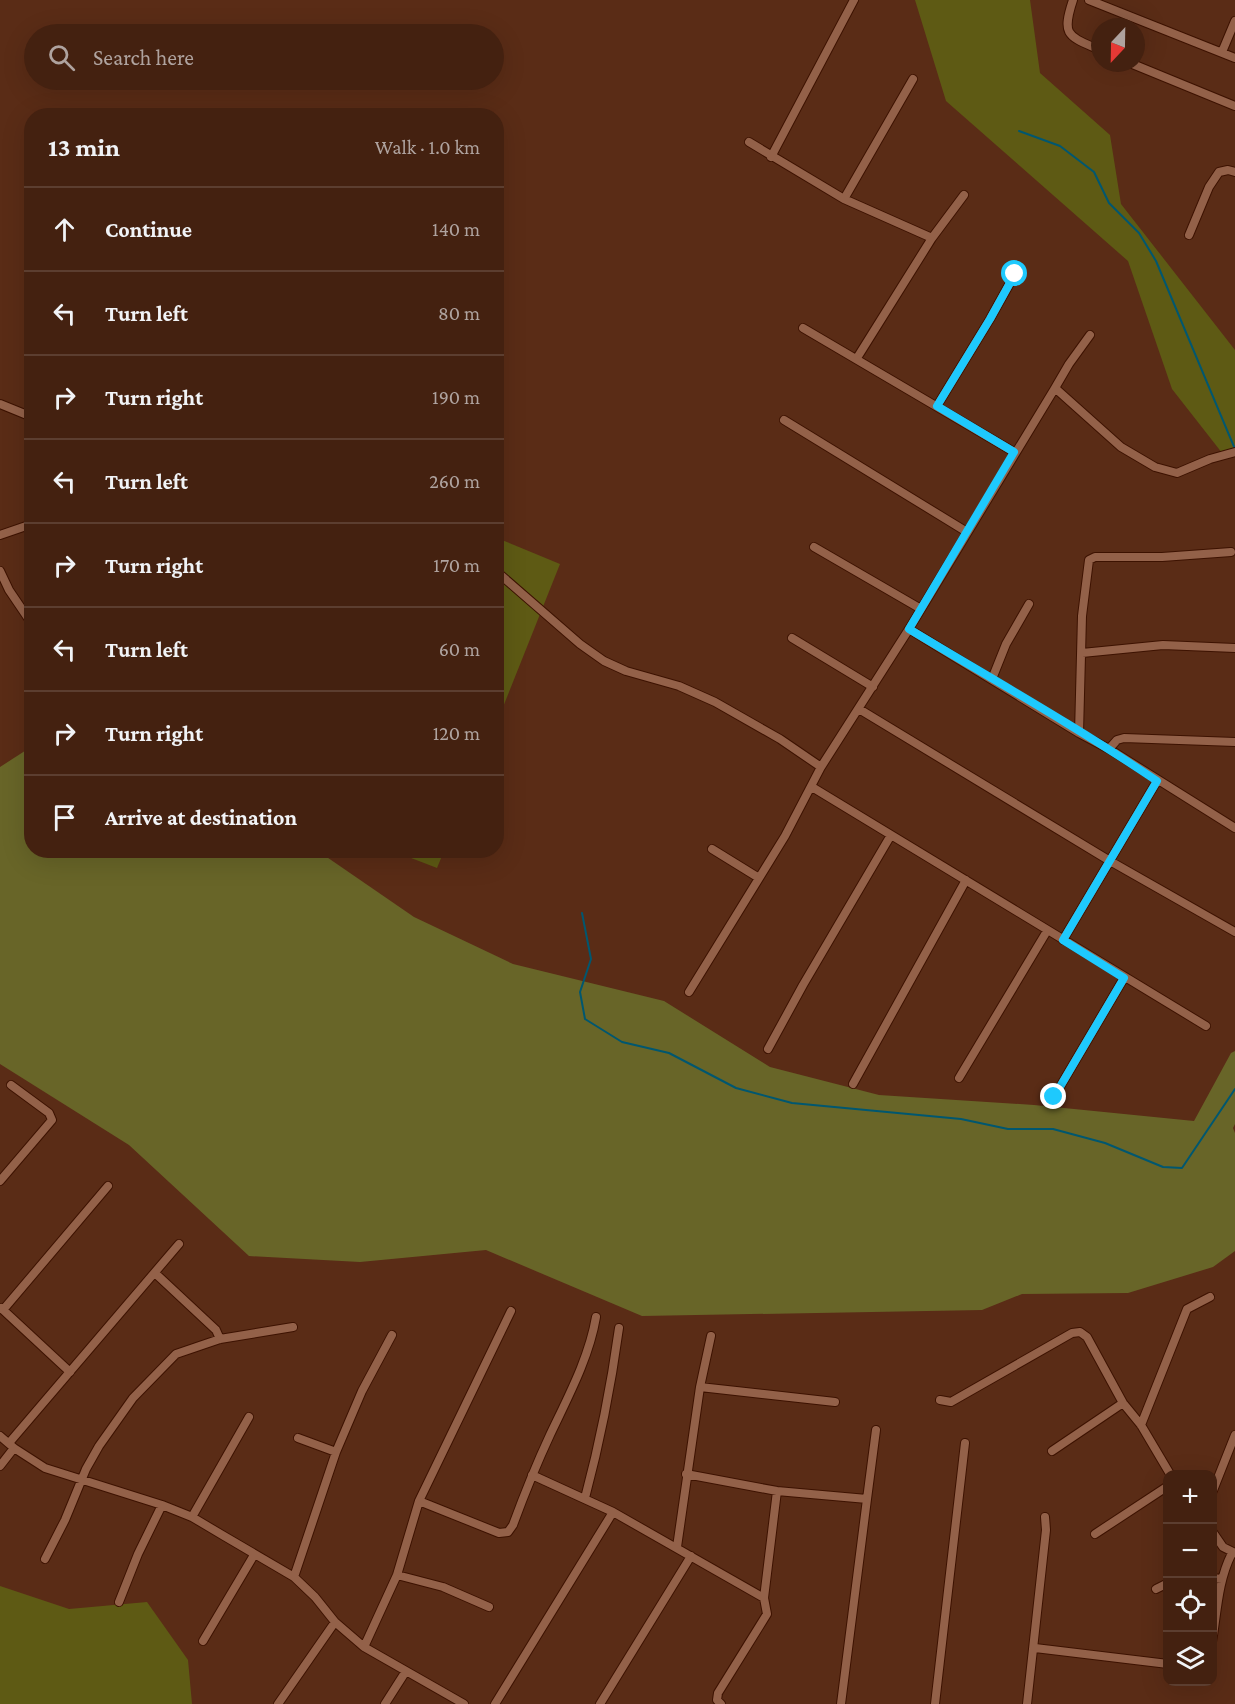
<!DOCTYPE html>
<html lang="en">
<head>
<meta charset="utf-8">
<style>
  :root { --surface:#442110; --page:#4e2e1e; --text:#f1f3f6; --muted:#afa39f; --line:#5c3e30 }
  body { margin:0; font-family:"Crimson Pro",serif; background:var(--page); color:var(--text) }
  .controls { position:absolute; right:18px; bottom:18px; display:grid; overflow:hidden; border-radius:12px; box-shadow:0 6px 24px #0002 }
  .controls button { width:54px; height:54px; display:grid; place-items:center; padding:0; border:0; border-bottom:2px solid var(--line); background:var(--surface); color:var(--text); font:30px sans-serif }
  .compass { position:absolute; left:1091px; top:18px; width:54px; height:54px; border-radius:50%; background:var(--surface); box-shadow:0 6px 24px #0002; rotate:202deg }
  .stop { position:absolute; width:18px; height:18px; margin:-14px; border:4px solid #1ec9fd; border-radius:50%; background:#fff }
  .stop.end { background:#1ec9fd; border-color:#fff; box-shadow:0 2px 6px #0008 }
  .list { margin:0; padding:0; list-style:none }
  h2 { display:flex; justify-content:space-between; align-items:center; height:78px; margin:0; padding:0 24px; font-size:26px }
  h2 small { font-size:20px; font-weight:400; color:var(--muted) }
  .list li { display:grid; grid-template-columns:39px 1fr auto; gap:18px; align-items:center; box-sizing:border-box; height:84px; padding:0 24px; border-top:2px solid var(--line) }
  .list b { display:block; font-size:22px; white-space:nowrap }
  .list em { font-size:20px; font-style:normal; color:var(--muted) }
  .icon { flex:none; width:33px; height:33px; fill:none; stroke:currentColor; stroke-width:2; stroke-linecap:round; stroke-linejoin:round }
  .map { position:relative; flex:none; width:1235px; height:1704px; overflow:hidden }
  .search { position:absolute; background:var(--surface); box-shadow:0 6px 24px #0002; left:24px; top:24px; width:480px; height:66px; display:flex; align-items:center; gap:15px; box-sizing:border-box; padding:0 21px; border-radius:33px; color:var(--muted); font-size:22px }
  .panel { position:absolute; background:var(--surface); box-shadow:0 6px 24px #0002; left:24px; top:108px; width:480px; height:750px; border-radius:24px }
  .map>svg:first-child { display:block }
  .green { fill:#5e5a14 }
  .forest { fill:#686528 }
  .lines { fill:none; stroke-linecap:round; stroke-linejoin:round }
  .stream { stroke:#005770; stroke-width:2 }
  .minor-casing { stroke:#3d1200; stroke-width:10 }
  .minor { stroke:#936149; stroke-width:8 }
  .route { stroke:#1ec9fd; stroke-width:8 }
</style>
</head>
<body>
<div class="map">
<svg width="1235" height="1704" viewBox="0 0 1235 1704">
  <rect width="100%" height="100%" fill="#5a2c16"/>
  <path class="green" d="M 915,0 L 1030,0 L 1040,73 L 1110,135 L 1121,204 L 1235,350 L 1235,454 L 1226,458 L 1172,389 L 1128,261 L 946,101 Z
    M 497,538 L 560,564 L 497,722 Z
    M 393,851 L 444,851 L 437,868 Z
    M 0,1586 L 69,1609 L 147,1602 L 188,1660 L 192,1704 L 0,1704 Z"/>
  <path class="forest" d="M 31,747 L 32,850 L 318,851 L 414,917 L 513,964 L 664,1001 L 770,1067 L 879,1095 L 1034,1105 L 1194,1121 L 1231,1053 L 1235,1051 L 1235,1124 L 1233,1128 L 1235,1133 L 1235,1251 L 1213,1267 L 1128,1293 L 1022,1294 L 982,1310 L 642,1316 L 486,1250 L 360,1262 L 249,1256 L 129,1145 L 0,1064 L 0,767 Z"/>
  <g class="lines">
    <path class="stream" d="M 1019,131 L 1060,146 L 1094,172 L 1109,203 L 1139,233 L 1156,261 L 1235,449
      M 582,913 L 591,959 L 580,992 L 585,1019 L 622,1042 L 669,1053 L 736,1088 L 792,1103 L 961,1119 L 1008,1129 L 1053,1129 L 1105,1143 L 1163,1167 L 1182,1168 L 1235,1089"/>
    <defs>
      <path id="minor" d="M 1073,0 C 1061,36 1068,36 1100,50
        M 1089,0 L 1235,58
        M 1222,52 L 1235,21
        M 1130,63 L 1235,106
        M 749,142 L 844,199 L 932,238
        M 771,157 L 854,0
        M 844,199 L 913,79
        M 1189,235 L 1209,187 L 1219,172 L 1228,170 L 1235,172
        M 803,328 L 1014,452
        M 857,358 L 932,238 L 964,195
        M 1055,388 L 1069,364 L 1090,335
        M 0,404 L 32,417
        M 937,406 L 990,319 L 1015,274
        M 784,420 L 967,532
        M 0,535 L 32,524
        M 814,547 L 921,609
        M 0,571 L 9,590 L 32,624
        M 496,571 L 580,644 L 604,661 L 626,671 L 679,686 L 715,702 L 780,739 L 821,767
        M 909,629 L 1079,733 L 1109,749 L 1235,828
        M 792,638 L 873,687
        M 1082,653 L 1163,645 L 1235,648
        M 992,679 L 1006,644 L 1029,604
        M 859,709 L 1110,861 L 1235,932
        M 1079,733 L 1082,616 L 1089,560 L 1095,557 L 1162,557 L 1231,552
        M 1109,749 L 1117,740 L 1124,738 L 1235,742
        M 812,787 L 1206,1026
        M 712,849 L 759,878
        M 1063,940 L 1157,781
        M 689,992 L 785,836 L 821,767 L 909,629 L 1055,388 L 1121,447 L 1155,467 L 1177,473 L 1210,459 L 1235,452
        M 768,1049 L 803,985 L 891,835
        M 959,1078 L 1047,931
        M 853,1084 L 966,880
        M 1054,1097 L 1124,978
        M 0,1181 L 52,1120 L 49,1113 L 11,1085
        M 156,1274 L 216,1330 L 220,1339
        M 1,1308 L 70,1372
        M 3,1310 L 108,1186
        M 700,1387 L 835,1402
        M 940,1400 L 951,1402 L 1072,1333 L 1080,1332 L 1087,1337 L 1123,1403 L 1141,1425 L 1170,1474
        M 1141,1425 L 1187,1309 L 1210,1297
        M 0,1436 L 14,1448 L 45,1468 L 162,1505 L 192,1517 L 224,1536 L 294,1577 L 315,1597 L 335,1622 L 364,1647 L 464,1704
        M 298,1438 L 336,1452
        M 9,1443 L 179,1244
        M 1052,1451 L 1123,1403
        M 0,1466 L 14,1448
        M 686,1474 L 777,1491 L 867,1499 L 841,1704
        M 532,1475 L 613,1512 L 764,1598
        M 1212,1493 L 1235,1435
        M 585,1498 C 600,1442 611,1386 619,1328
        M 867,1499 L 876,1430
        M 419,1501 L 499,1533 L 508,1532 L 513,1525 C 524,1495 536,1465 550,1435 C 568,1397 589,1358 596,1317
        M 192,1517 L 249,1417
        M 1212,1531 L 1223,1547 L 1235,1553
        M 1095,1534 L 1168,1486
        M 677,1547 L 700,1387 L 711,1336
        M 45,1559 L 65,1520 L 86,1469 L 99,1446 L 133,1398 L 176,1354 L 220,1339 L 293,1327
        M 397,1575 L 443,1587 L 489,1607
        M 294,1577 L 336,1452 L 362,1391 L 392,1335
        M 1212,1578 L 1222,1579
        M 1156,1589 L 1168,1583
        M 119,1602 L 138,1554 L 162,1505
        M 203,1641 L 254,1555
        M 1212,1642 C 1217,1612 1218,1580 1232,1553
        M 364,1647 L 397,1575 L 419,1501 L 511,1311
        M 1035,1648 L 1168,1664
        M 278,1704 L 335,1622
        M 385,1704 L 406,1671
        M 495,1704 L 613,1512
        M 600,1704 L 691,1556
        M 721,1704 L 717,1700 L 718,1693 L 767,1614 L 764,1598 L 777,1491
        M 935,1704 L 965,1443
        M 1027,1704 L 1046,1530 L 1045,1517"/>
    </defs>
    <use href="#minor" class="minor-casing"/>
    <use href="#minor" class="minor"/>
  </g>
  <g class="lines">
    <path class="route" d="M 1015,274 L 990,319 L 937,406 L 1014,452 L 909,629 C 992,679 1077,727 1157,781 L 1063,940 L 1124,978 L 1054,1097"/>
  </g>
</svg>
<div class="controls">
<button>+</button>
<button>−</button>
<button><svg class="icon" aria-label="locate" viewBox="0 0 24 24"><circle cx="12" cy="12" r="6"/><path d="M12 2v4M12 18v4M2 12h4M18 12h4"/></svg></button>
<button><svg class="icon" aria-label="layers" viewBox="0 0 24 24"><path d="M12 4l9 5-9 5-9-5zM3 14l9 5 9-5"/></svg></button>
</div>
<svg class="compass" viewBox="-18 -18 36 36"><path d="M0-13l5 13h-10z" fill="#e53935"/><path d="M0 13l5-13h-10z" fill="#afa39f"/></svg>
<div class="stop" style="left:1015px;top:274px"></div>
<div class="stop end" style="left:1054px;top:1097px"></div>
<div class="search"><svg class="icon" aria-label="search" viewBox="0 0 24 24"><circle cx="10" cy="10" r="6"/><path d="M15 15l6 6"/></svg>Search here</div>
<section class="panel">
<h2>13 min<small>Walk · 1.0 km</small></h2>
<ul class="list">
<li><svg class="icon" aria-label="ahead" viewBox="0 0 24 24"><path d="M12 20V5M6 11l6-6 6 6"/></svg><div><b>Continue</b></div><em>140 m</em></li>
<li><svg class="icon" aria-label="left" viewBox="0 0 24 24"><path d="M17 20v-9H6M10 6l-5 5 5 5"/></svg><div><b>Turn left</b></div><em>80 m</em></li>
<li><svg class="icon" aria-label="right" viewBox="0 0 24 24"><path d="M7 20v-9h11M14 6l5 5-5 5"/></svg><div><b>Turn right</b></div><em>190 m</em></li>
<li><svg class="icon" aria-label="left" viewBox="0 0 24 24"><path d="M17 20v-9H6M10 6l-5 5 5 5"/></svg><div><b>Turn left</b></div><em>260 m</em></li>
<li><svg class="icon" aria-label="right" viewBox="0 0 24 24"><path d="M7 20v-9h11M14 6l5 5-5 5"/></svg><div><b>Turn right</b></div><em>170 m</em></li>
<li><svg class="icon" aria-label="left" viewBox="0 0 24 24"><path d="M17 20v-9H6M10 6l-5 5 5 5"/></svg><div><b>Turn left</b></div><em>60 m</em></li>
<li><svg class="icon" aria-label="right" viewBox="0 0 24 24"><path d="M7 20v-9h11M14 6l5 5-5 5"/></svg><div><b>Turn right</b></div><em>120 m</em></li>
<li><svg class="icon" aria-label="arrive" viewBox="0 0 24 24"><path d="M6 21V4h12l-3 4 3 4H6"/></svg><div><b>Arrive at destination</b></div></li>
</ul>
</section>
</div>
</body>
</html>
